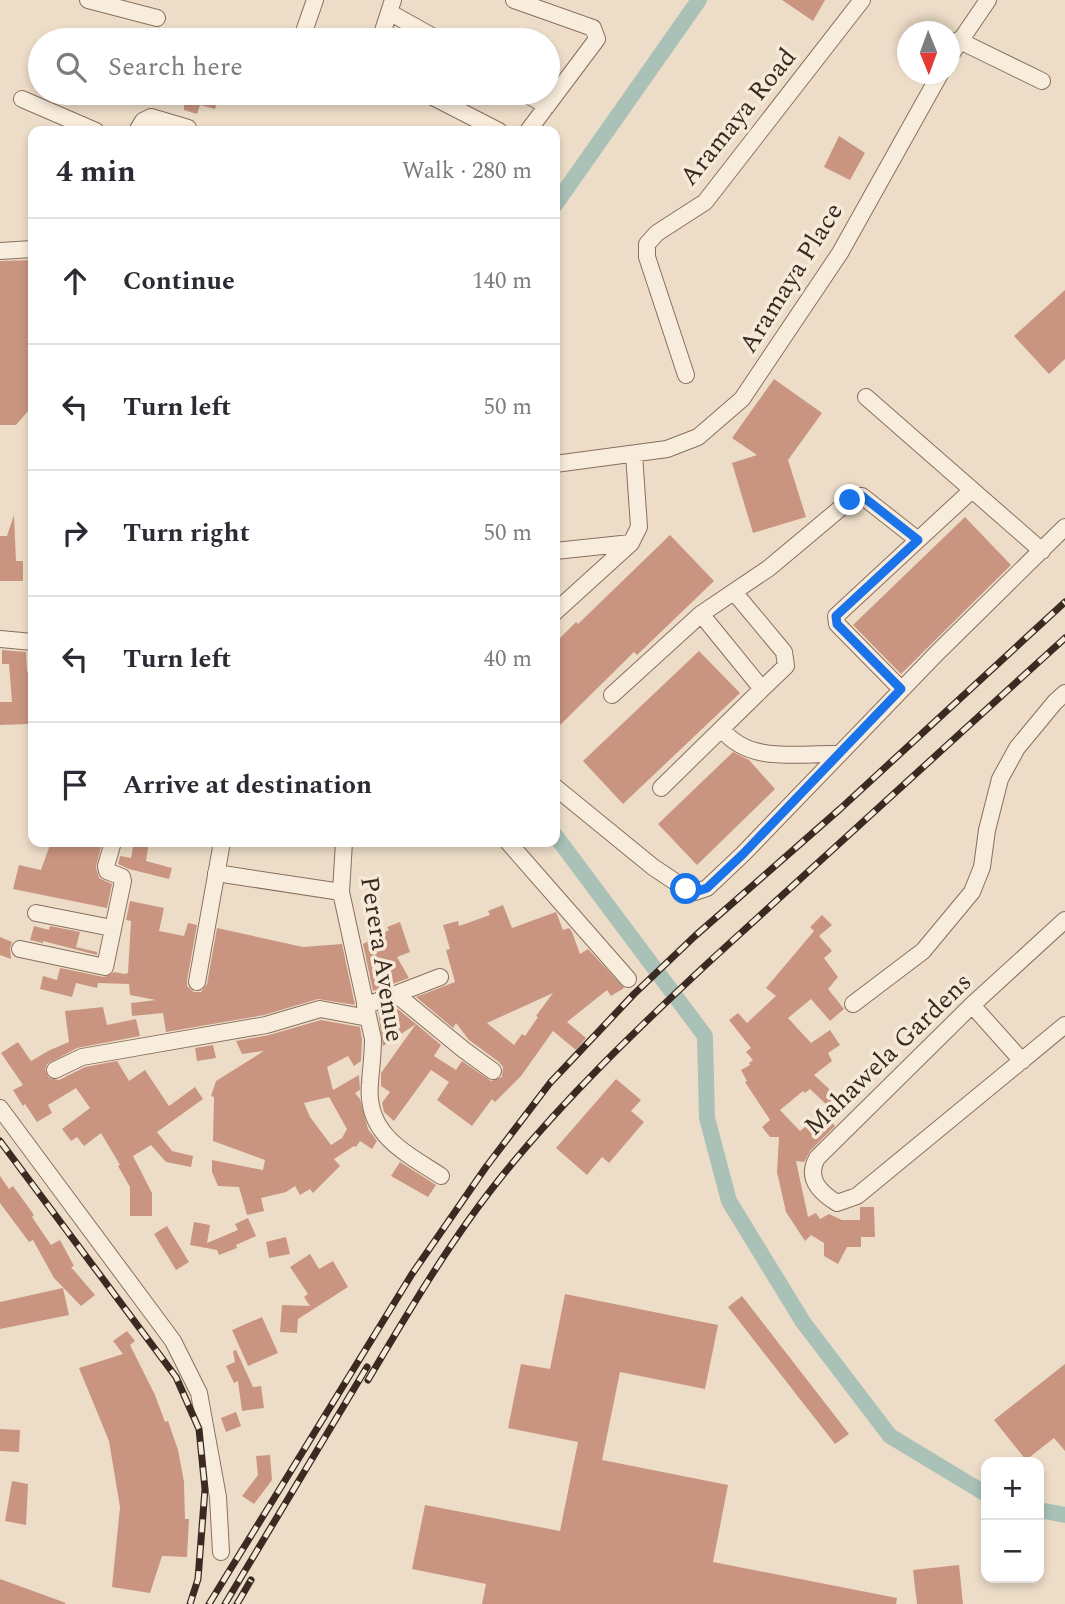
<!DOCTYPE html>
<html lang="en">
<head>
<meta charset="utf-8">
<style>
  :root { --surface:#fff; --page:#f2f2f3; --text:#2b2b33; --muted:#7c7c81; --line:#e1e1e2 }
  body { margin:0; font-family:Spectral,serif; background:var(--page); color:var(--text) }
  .controls { position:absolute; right:21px; bottom:21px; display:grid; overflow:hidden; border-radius:14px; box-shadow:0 4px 10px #0003 }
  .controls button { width:63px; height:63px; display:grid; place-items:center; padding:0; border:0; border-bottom:2px solid var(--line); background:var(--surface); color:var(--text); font:35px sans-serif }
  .compass { position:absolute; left:897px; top:21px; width:63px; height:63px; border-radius:50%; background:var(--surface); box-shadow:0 4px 10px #0003; rotate:179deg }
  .stop { position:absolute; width:21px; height:21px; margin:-16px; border:5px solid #1a73e8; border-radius:50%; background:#fff }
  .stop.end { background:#1a73e8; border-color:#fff; box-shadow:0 2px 7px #0008 }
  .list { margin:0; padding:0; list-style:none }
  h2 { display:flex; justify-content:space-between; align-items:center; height:91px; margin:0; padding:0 28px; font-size:30px }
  h2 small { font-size:23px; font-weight:400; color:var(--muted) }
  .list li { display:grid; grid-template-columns:46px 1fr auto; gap:21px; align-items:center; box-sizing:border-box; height:126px; padding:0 28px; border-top:2px solid var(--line) }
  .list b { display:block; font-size:26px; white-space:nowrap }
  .list em { font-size:23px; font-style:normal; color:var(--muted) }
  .icon { flex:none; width:38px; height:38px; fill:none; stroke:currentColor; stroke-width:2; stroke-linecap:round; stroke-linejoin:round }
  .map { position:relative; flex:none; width:1065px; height:1604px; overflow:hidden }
  .search { position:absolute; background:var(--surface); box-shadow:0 4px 10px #0003; left:28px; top:28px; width:532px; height:77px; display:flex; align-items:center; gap:18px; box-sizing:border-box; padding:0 24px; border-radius:38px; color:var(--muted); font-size:26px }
  .panel { position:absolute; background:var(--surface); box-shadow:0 4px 10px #0003; left:28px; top:126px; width:532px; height:721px; border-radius:14px }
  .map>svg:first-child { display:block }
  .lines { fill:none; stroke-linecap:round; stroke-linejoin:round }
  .canal { stroke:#a9c1b7; stroke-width:16 }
  .building { fill:#c99580; fill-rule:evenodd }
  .street-casing { stroke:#896f5e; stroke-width:18 }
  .street { stroke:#f8ecdc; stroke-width:16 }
  .rail-casing { stroke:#3a2a21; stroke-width:7 }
  .rail { stroke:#f5e9d8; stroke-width:4.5; stroke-dasharray:13; stroke-linecap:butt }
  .route { stroke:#1a73e8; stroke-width:9 }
  .labels { text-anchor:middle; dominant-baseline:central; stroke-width:7; stroke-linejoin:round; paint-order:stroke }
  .street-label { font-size:26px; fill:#3a2a21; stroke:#f5e9d8 }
</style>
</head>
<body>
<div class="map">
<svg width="1065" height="1604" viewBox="0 0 1065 1604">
  <rect width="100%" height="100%" fill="#edddc8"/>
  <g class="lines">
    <path class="canal" d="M 555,205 L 699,0
      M 555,835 L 705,1036 L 707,1118 L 729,1201 L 803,1322 L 890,1436 L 986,1494
      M 1039,1510 L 1065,1515"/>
  </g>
  <path class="building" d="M 782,0 L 825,0 L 813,21 Z
    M 169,93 L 220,93 L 215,109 L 200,105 L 197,114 L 184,110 L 184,100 L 169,96 Z
    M 839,136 L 865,153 L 850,180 L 824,167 Z
    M 33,260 L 33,366 L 29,366 L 29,410 L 16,425 L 0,425 L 0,261 Z
    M 1065,290 L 1065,359 L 1049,374 L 1014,336 Z
    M 774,379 L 822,413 L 788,460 L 806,517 L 753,533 L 732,463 L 757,455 L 732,438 Z
    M 14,515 L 16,561 L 23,561 L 23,581 L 0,581 L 0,536 L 7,536 Z
    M 965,517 L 1011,565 L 901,674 L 853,625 Z
    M 670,535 L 714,581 L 637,655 L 634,652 L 555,730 L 555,643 L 576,622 L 578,624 Z
    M 2,650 L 26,652 L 27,672 L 33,671 L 33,689 L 28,689 L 29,724 L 0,725 L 0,702 L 12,702 L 9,664 L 2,664 Z
    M 699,651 L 740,693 L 623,804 L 583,761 Z
    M 733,752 L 749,760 L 775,789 L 697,865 L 658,824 Z
    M 51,842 L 102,842 L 96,867 L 99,878 L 112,884 L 107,908 L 13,889 L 19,865 L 41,870 Z
    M 134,842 L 149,842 L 146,861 L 172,868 L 169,879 L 129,869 L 118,864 L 120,856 L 131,858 Z
    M 130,901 L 164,908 L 159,931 L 184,936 L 188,923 L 197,925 L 187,980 L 187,986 L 194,992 L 201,992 L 207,984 L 217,928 L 303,947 L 342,944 L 355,1005 L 318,999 L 264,1015 L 166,1032 L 163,1013 L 132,1016 L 131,1003 L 156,1000 L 130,995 L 129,984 L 98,983 L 97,988 L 76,983 L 72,997 L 40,989 L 43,976 L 57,980 L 60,968 L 104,977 L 114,972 L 125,974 L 128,973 L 131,921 L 126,920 Z
    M 503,905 L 512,928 L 556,912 L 563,930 L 569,928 L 572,932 L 580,954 L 588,949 L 624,988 L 611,996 L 607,990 L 567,1022 L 586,1038 L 576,1050 L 553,1031 L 521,1076 L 495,1102 L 492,1099 L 472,1126 L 437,1100 L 449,1082 L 431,1070 L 394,1121 L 384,1112 L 382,1103 L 390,1092 L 381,1086 L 381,1073 L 416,1024 L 441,1045 L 434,1056 L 456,1070 L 462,1061 L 491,1081 L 502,1077 L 503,1067 L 499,1062 L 469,1040 L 456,1023 L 453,1028 L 416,997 L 455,982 L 446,950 L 450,949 L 443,925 L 458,921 L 459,926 L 490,915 L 488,911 ZM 553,993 L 536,1016 L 538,1017 L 525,1036 L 522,1034 L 514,1045 L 487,1023 Z
    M 822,915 L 832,925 L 819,936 L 832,951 L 824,958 L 838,977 L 828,989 L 844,1009 L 830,1021 L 811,999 L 788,1018 L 811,1043 L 830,1030 L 840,1045 L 828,1053 L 832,1061 L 814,1075 L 840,1099 L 831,1109 L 810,1089 L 805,1093 L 803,1091 L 780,1110 L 800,1131 L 824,1112 L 835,1126 L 810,1151 L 804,1162 L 796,1161 L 808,1217 L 816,1213 L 820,1219 L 829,1214 L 842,1220 L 860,1220 L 860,1207 L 874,1207 L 875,1237 L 861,1237 L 861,1247 L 847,1247 L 838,1264 L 824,1256 L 824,1243 L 811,1235 L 805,1241 L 786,1212 L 777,1172 L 779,1137 L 770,1137 L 762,1127 L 770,1120 L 745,1082 L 747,1081 L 741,1070 L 750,1065 L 749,1063 L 753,1060 L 746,1052 L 751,1048 L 729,1020 L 738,1013 L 747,1023 L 776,996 L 766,988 L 814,931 L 810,927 Z
    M 400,922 L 410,952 L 397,957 L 409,978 L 373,991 L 363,944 L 389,930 L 387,927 Z
    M 34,926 L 49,930 L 50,926 L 80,932 L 76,947 L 97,952 L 97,955 L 43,941 L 43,943 L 30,940 Z
    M 0,937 L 12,942 L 10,948 L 11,959 L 0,955 Z
    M 394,1006 L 416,1024 L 383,1046 L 378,1012 Z
    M 103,1007 L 107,1025 L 136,1019 L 140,1036 L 77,1048 L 47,1064 L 45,1070 L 49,1078 L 59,1080 L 85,1067 L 117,1061 L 129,1081 L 145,1070 L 169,1106 L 195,1087 L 203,1099 L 157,1132 L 172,1151 L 193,1156 L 191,1167 L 166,1162 L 151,1145 L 133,1156 L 152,1193 L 152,1216 L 130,1216 L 130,1187 L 118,1166 L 120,1165 L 101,1133 L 84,1146 L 77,1137 L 71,1141 L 62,1129 L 90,1108 L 76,1088 L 48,1105 L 52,1113 L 37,1122 L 25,1104 L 23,1106 L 13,1090 L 23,1085 L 1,1053 L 18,1042 L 31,1061 L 50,1050 L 69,1042 L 65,1011 Z
    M 321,1020 L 360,1027 L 362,1040 L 361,1061 L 354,1066 L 348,1056 L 327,1067 L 333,1090 L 359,1075 L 360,1090 L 355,1093 L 360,1099 L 368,1129 L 377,1141 L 372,1149 L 360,1141 L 356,1147 L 354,1146 L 334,1159 L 340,1166 L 313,1193 L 310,1189 L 300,1195 L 295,1186 L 286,1192 L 261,1198 L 264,1211 L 247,1215 L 239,1187 L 218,1186 L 212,1172 L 212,1160 L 263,1170 L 265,1160 L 213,1141 L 214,1097 L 211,1096 L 216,1081 L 264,1051 L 242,1054 L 236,1041 L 269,1035 ZM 329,1097 L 347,1129 L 342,1138 L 331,1145 L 310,1117 L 304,1103 Z
    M 213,1045 L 216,1058 L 197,1061 L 195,1048 Z
    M 616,1079 L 641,1100 L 631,1111 L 644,1122 L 609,1163 L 602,1157 L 587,1175 L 556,1148 Z
    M 400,1162 L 436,1185 L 428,1197 L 391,1176 Z
    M 0,1176 L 9,1189 L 13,1186 L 34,1215 L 32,1217 L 51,1245 L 60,1240 L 74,1266 L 71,1267 L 95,1295 L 81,1306 L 54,1278 L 33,1240 L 29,1242 L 0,1203 Z
    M 248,1218 L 256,1236 L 236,1245 L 237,1248 L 219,1255 L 217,1250 L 190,1245 L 194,1222 L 210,1225 L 207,1243 L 238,1230 L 235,1224 Z
    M 167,1226 L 189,1262 L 176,1270 L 154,1234 Z
    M 286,1237 L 290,1254 L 269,1258 L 266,1242 Z
    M 310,1254 L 319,1269 L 333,1261 L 348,1287 L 298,1319 L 297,1333 L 280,1332 L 282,1305 L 310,1306 L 304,1297 L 308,1294 L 290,1267 Z
    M 63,1288 L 69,1315 L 0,1329 L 0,1302 Z
    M 565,1294 L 718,1325 L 705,1389 L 620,1372 L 602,1460 L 728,1485 L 713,1562 L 897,1598 L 896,1604 L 482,1604 L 486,1584 L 412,1569 L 425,1505 L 560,1531 L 578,1442 L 508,1428 L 521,1364 L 550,1369 Z
    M 742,1296 L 849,1434 L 835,1444 L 728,1307 Z
    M 262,1317 L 278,1353 L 248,1366 L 232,1330 Z
    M 127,1331 L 135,1341 L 130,1345 L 155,1395 L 165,1422 L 168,1421 L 178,1450 L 184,1482 L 185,1519 L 189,1519 L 187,1557 L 162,1556 L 150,1593 L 112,1587 L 120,1507 L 109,1441 L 79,1368 L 123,1354 L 113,1341 Z
    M 236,1350 L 253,1387 L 261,1386 L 264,1408 L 242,1411 L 238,1381 L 234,1383 L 226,1366 L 235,1362 L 233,1351 Z
    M 1065,1364 L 1065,1451 L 1054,1438 L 1026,1460 L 994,1420 Z
    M 236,1412 L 241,1426 L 226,1432 L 221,1418 Z
    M 0,1429 L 20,1430 L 19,1452 L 0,1451 Z
    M 270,1455 L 272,1480 L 254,1504 L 242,1496 L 258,1475 L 256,1456 Z
    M 12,1481 L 28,1484 L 26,1525 L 5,1521 Z
    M 959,1565 L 963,1604 L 917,1604 L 913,1570 Z
    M 0,1579 L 66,1603 L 65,1604 L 0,1604 Z"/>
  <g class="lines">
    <defs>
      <path id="street" d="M 88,0 L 157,18
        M 514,0 L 593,28 L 597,39 L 528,131
        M 389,12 L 439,40
        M 301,40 L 315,0
        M 380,40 L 393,0
        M 958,40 L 1042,81
        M 950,56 L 988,0
        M 425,93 L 499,131
        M 524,93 L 547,106
        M 22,99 L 96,131
        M 137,131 L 143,121 L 151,117 L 188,128
        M 0,251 L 33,249
        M 686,375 L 647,257 L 647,244 L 657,233 L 705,202 L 862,0
        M 866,397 L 1042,551
        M 555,464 L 667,449 L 698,437 L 742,399 L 840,253 L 940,74
        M 555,551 L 631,543
        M 734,592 L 784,652 L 786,666 L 762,689
        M 555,612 L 631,543 L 639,527 L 634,454
        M 0,639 L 33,642
        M 901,689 L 837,624 L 836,616 L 918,540
        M 612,695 L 701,614
        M 722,729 C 748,764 798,753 837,754
        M 555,787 L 653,867 L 686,889 L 695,892 L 707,888 L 743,854 L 937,653 L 1065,527
        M 661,788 L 762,689 L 701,614 L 769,568 L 855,496 L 862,496 L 918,540 L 972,490
        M 344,842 L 341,892 L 373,1039 C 373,1054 371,1068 370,1083 C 365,1134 404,1152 441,1176
        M 508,842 L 628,979
        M 216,873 L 341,892
        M 36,913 L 112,928
        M 1065,920 L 972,1005 L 817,1158 C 806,1178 819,1192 837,1203 L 857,1196 L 1065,1025
        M 20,949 L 105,967 L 123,881 L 122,877 L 107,871 L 106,866 L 113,842
        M 197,982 L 222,842
        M 397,995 L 464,1050 L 493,1071
        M 853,1004 L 923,951 L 972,892 L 982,867 L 987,830 L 1000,779 L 1017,748 L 1055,702 L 1065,693
        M 972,1005 L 1022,1061
        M 365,1006 L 440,977
        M 55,1070 L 82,1057 L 266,1025 L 320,1009 L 368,1018
        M 0,1108 L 173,1341 L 199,1393 L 218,1497 L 221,1552"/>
    </defs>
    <use href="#street" class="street-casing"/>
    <use href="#street" class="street"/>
    <defs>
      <path id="rail" d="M 0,1141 L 176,1377 L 199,1429 L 205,1489 L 198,1579 L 190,1604
        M 368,1380 C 409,1311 451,1239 502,1176 C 564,1099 637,1029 709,962 L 1065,638
        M 209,1604 L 412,1274 L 486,1167 L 550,1083 L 634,994 L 695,936 L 840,809 L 1065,602
        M 225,1604 L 367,1367
        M 237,1604 L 251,1580"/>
    </defs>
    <use href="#rail" class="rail-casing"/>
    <use href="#rail" class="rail"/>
  </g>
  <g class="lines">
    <path class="route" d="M 686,889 L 695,892 L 707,888 L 743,854 L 901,689 L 837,624 L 836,616 L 918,540 L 862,496 L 855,496 L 850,500"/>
  </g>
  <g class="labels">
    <g class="street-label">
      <text transform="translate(738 117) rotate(-51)">Aramaya Road</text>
      <text transform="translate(791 278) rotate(-58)">Aramaya Place</text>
      <text transform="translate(382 959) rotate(81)">Perera Avenue</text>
      <text transform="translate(888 1054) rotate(-44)">Mahawela Gardens</text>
    </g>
  </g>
</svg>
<div class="controls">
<button>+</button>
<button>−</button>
</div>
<svg class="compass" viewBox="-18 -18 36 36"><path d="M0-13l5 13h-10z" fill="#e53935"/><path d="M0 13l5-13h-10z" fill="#7c7c81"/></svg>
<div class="stop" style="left:686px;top:889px"></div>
<div class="stop end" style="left:850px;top:500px"></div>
<div class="search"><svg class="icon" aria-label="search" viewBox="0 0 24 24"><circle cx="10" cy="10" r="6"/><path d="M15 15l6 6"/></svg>Search here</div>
<section class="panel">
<h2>4 min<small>Walk · 280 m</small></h2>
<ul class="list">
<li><svg class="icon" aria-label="ahead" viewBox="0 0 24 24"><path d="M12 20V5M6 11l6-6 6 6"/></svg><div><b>Continue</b></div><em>140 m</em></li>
<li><svg class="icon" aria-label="left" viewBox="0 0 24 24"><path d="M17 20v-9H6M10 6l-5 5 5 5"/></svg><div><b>Turn left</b></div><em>50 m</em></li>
<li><svg class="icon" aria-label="right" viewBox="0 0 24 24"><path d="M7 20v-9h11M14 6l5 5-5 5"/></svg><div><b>Turn right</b></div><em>50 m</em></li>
<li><svg class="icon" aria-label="left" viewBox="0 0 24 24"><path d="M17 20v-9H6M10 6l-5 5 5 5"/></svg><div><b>Turn left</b></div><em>40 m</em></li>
<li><svg class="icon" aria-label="arrive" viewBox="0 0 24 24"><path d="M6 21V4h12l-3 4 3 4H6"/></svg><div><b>Arrive at destination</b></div></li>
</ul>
</section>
</div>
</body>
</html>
